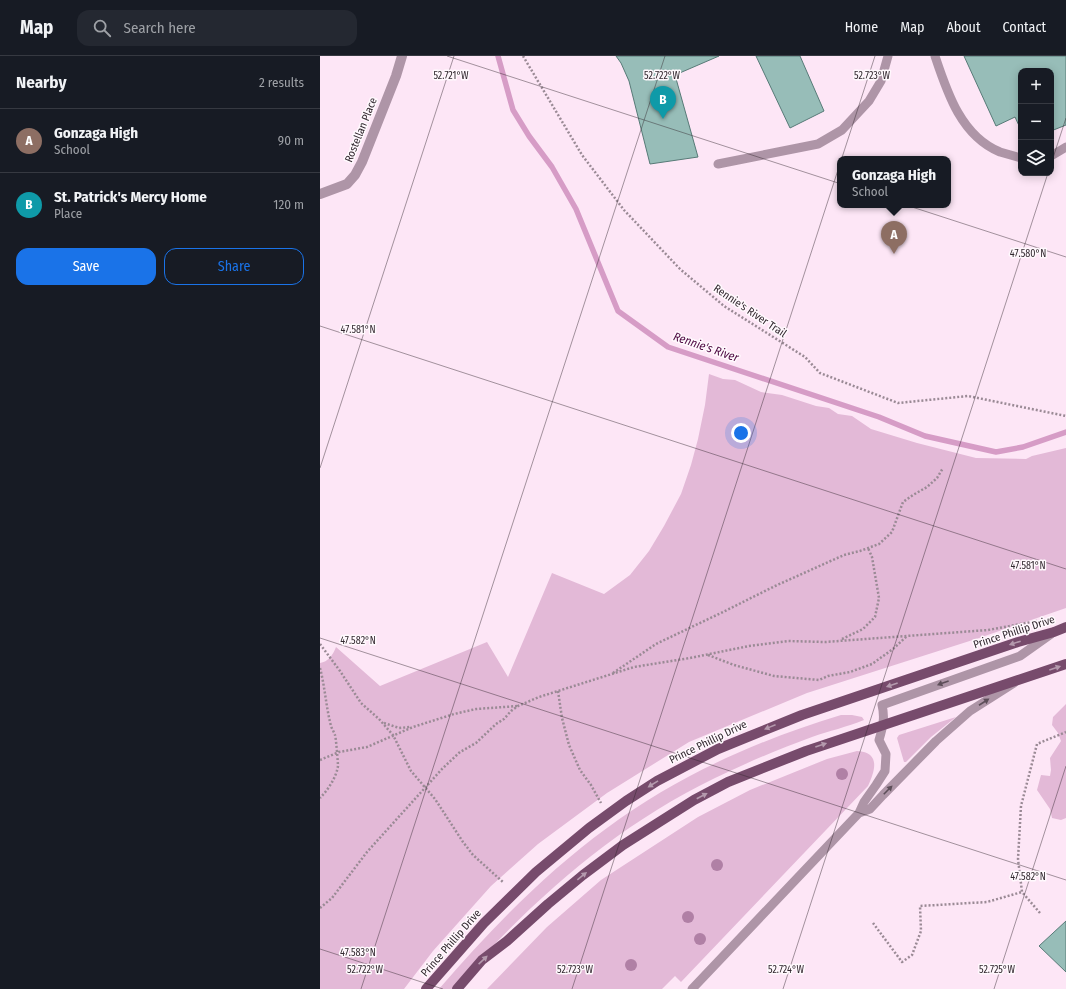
<!DOCTYPE html>
<html lang="en">
<head>
<meta charset="utf-8">
<style>
  :root { --surface:#171b24; --page:#242831; --text:#f1f3f6; --muted:#9ea1a6; --line:#363941; --accent:#1a73e8 }
  body { margin:0; font-family:"Fira Sans Condensed",sans-serif; background:var(--page); color:var(--text) }
  .controls { position:absolute; right:12px; top:12px; display:grid; overflow:hidden; border-radius:8px; box-shadow:0 2px 10px #0003 }
  .controls button { width:36px; height:36px; display:grid; place-items:center; padding:0; border:0; border-bottom:1px solid var(--line); background:var(--surface); color:var(--text); font:20px sans-serif }
  .you { position:absolute; left:421px; top:377px; width:14px; height:14px; margin:-10px; border:3px solid #fff; border-radius:50%; background:#1a73e8; box-shadow:0 0 0 6px #1a73e833 }
  .badge { display:grid; place-items:center; width:26px; height:26px; border-radius:50%; background:var(--accent); color:#fff; font-size:13px; font-weight:700 }
  .pin { position:absolute; translate:-50% -33px; filter:drop-shadow(0 1px 2px #0008) }
  .pin::after { content:''; position:absolute; top:21px; width:14px; height:12px; background:inherit; clip-path:polygon(0 0,100% 0,50% 100%) }
  .popup { position:absolute; left:517px; top:100px; width:114px; height:52px; box-sizing:border-box; display:grid; place-content:center; border-radius:8px; background:var(--surface); filter:drop-shadow(0 1px 3px #0005); font-size:13px; white-space:nowrap; color:var(--muted) }
  .popup b { font-size:15px; color:var(--text) }
  .popup::after { content:''; position:absolute; left:50%; top:100%; margin-left:-8px; border:8px solid transparent; border-top-color:var(--surface) }
  .list { margin:0; padding:0; list-style:none }
  h2 { display:flex; justify-content:space-between; align-items:center; height:52px; margin:0; padding:0 16px; font-size:17px }
  h2 small { font-size:13px; font-weight:400; color:var(--muted) }
  .list li { display:grid; grid-template-columns:26px 1fr auto; gap:12px; align-items:center; box-sizing:border-box; height:64px; padding:0 16px; border-top:1px solid var(--line) }
  .list b { display:block; font-size:15px; white-space:nowrap }
  .list p { margin:0; font-size:13px; white-space:nowrap; color:var(--muted) }
  .list em { font-size:13px; font-style:normal; color:var(--muted) }
  .actions { display:flex; gap:8px; padding:12px 16px }
  .actions a { flex:1; padding:9px 0; border:1px solid var(--accent); border-radius:12px; text-align:center; font-size:14px; color:var(--accent) }
  .actions .main { background:var(--accent); color:#fff }
  .icon { flex:none; width:22px; height:22px; fill:none; stroke:currentColor; stroke-width:2; stroke-linecap:round; stroke-linejoin:round }
  .map { position:relative; flex:none; width:746px; height:933px; overflow:hidden }
  header { display:flex; align-items:center; gap:24px; box-sizing:border-box; height:56px; padding:0 20px; background:var(--surface); border-bottom:1px solid var(--line) }
  header strong { font-size:19px }
  nav { display:flex; gap:22px; margin-inline-start:auto; font-size:14px }
  .search { width:280px; height:36px; background:var(--page); display:flex; align-items:center; gap:10px; box-sizing:border-box; padding:0 14px; border-radius:12px; color:var(--muted); font-size:15px }
  main { display:flex }
  aside { flex:1; background:var(--surface) }
  .map>svg:first-child { display:block }
  .green { fill:#e3b9d7 }
  .lines { fill:none; stroke-linecap:round; stroke-linejoin:round }
  .stream { stroke:#d69cc6; stroke-width:5.5 }
  .building { fill:#97bdb8; stroke:#577a77 }
  .path { stroke:#9a8a95; stroke-width:2.5; stroke-dasharray:2 2; stroke-linecap:butt }
  .service { stroke:#ae95a7; stroke-width:9 }
  .minor { stroke:#ae95a7; stroke-width:10 }
  .primary { stroke:#774b6c; stroke-width:10 }
  .tree { fill:#b080a5 }
  .oneway { fill:#b499ad }
  .oneway2 { fill:#5d4e59 }
  .ticks { fill:none; stroke:#32282f; stroke-width:1; stroke-opacity:0.45 }
  .labels { text-anchor:middle; dominant-baseline:central; stroke-width:3; stroke-linejoin:round; paint-order:stroke }
  .street-label { font-size:11px; fill:#32282f; stroke:#fff9fd }
  .water-label { font-size:12px; font-style:italic; fill:#4e0942; stroke:#fff9fd }
  .ticks-label { font-size:10px; text-anchor:middle; fill:#32282f; stroke:#fff9fd; stroke-width:3; stroke-linejoin:round; paint-order:stroke }
</style>
</head>
<body>
<header>
<strong>Map</strong>
<div class="search"><svg class="icon" aria-label="search" viewBox="0 0 24 24"><circle cx="10" cy="10" r="6"/><path d="M15 15l6 6"/></svg>Search here</div>
<nav><a>Home</a><a>Map</a><a>About</a><a>Contact</a></nav>
</header>
<main>
<aside>
<h2>Nearby<small>2 results</small></h2>
<ul class="list">
<li><span class="badge" style="background:#8d6e63">A</span><div><b>Gonzaga High</b><p>School</p></div><em>90 m</em></li>
<li><span class="badge" style="background:#0f9aa8">B</span><div><b>St. Patrick's Mercy Home</b><p>Place</p></div><em>120 m</em></li>
</ul>
<div class="actions"><a class="main">Save</a><a>Share</a></div>
</aside>
<div class="map">
<svg width="746" height="933" viewBox="0 0 746 933">
  <rect width="100%" height="100%" fill="#fde6f6"/>
  <path class="green" d="M 389,318 L 403,323 L 415,324 L 441,336 L 462,339 L 496,350 L 509,352 L 518,358 L 532,360 L 551,373 L 597,387 L 656,402 L 706,403 L 712,400 L 746,392 L 746,552 L 659,582 L 487,637 L 369,686 L 287,737 L 218,788 L 171,830 L 113,895 L 84,933 L 0,933 L 0,607 C 8,606 13,599 16,591 L 60,630 L 167,586 L 188,621 L 232,517 L 284,538 L 310,519 L 329,495 L 344,470 L 361,438 L 371,409 L 378,383 L 385,349 Z
    M 746,648 L 746,762 L 741,764 L 732,762 L 730,753 L 717,734 L 721,719 L 730,720 L 731,714 L 730,702 L 741,685 L 738,677 L 732,669 L 733,661 Z
    M 521,659 L 532,659 L 542,661 L 544,664 C 527,671 509,675 492,681 C 459,693 426,707 395,722 C 290,773 210,847 133,933 L 119,933 C 170,874 224,818 287,772 C 357,720 438,684 521,659 Z
    M 636,661 L 611,681 L 586,706 L 584,706 L 577,682 L 579,679 Z
    M 537,695 C 561,696 555,715 548,730 L 361,926 L 355,920 L 342,933 L 167,933 L 227,871 L 281,824 L 378,761 L 430,734 L 507,703 Z"/>
  <g class="lines">
    <path class="stream" d="M 178,0 L 193,54 L 209,80 L 232,111 L 256,153 L 298,255 L 348,291 L 559,361 L 605,380 L 676,396 L 703,391 L 746,376"/>
  </g>
  <path class="building" d="M 296,0 L 399,0 L 355,19 L 378,101 L 330,108 L 309,25 L 301,7 Z
    M 436,0 L 480,0 L 504,55 L 470,72 Z
    M 644,0 L 746,0 L 746,69 L 731,75 L 731,15 L 701,15 L 701,74 L 695,61 L 676,70 Z
    M 746,865 L 746,916 L 719,890 Z"/>
  <g class="lines">
    <path class="path" d="M 203,0 L 262,99 L 304,154 L 360,213 L 404,250 L 485,301 L 500,317 L 578,347 L 648,340 L 746,360
      M 522,583 L 543,573 L 555,561 L 559,542 L 552,501 L 548,492
      M 0,588 L 20,615 L 41,647 L 59,663 L 73,679 L 91,715 L 115,743 L 143,786 L 153,799 L 184,827
      M 388,599 L 414,609 L 454,620 L 499,624 L 508,620 L 530,616 L 552,608 L 573,593 L 587,580
      M 0,612 C 5,631 6,651 11,670 C 12,673 14,676 15,679 C 16,681 18,708 18,710 C 16,722 8,734 0,742
      M 293,617 L 336,588 L 403,556 L 455,530 L 524,499 L 540,495 L 559,488 L 572,476 L 583,446 L 593,439 L 607,431 L 617,422 L 623,412
      M 238,635 L 242,662 L 249,689 L 260,714 L 271,729 L 281,747
      M 64,667 L 79,672 L 90,671
      M 0,704 L 19,696 L 47,691 L 93,671 L 134,658 L 156,653 L 198,650
      M 0,852 L 12,842 L 47,796 L 122,713 L 140,696 L 156,687 L 176,668 L 184,663 L 191,655 L 198,650 L 219,641 L 314,611 L 370,602 L 429,590 L 468,585 L 505,586 L 668,574 L 717,565
      M 720,857 L 702,836 L 698,803 L 701,750 L 717,688 L 746,676
      M 553,867 L 582,906 L 592,899 L 601,875 L 600,850 L 667,846 L 702,836"/>
    <path class="service" d="M 615,0 C 627,36 641,80 680,96 C 687,98 694,100 701,102
      M 731,100 L 746,91
      M 398,108 L 498,88 L 522,74 L 549,45 L 561,25 L 568,0
      M 539,757 L 550,753 L 563,739 L 616,685 L 650,655 L 694,627
      M 372,933 L 539,757 L 544,746 L 556,729 L 565,715 L 566,698 L 559,684 C 563,671 565,661 562,649 L 700,600 L 731,578"/>
    <path class="minor" d="M 0,138 L 27,128 L 35,119 L 42,106 L 76,20 L 82,0"/>
    <path class="primary" d="M 106,933 L 164,867 L 216,816 L 269,772 L 306,745 L 337,725 L 398,693 L 482,659 L 698,586 L 734,576 L 746,571
      M 137,933 L 162,904 L 187,885 L 228,848 L 263,819 L 303,789 L 374,744 L 408,726 L 486,695 L 746,608"/>
  </g>
  <g class="tree">
    <circle cx="522" cy="718" r="6"/>
    <circle cx="397" cy="809" r="6"/>
    <circle cx="368" cy="861" r="6"/>
    <circle cx="380" cy="883" r="6"/>
    <circle cx="311" cy="909" r="6"/>
  </g>
  <defs><path id="oneway-solid" d="M-6-.8H1V-3.2L6.5 0L1 3.2V.8H-6Z"/></defs>
  <g class="oneway">
    <use href="#oneway-solid" transform="translate(695 587) rotate(162)"/>
    <use href="#oneway-solid" transform="translate(735 612) rotate(-19)"/>
    <use href="#oneway-solid" transform="translate(572 629) rotate(161)"/>
    <use href="#oneway-solid" transform="translate(450 671) rotate(158)"/>
    <use href="#oneway-solid" transform="translate(501 689) rotate(-19)"/>
    <use href="#oneway-solid" transform="translate(333 728) rotate(148)"/>
    <use href="#oneway-solid" transform="translate(382 740) rotate(-28)"/>
    <use href="#oneway-solid" transform="translate(262 820) rotate(-39)"/>
    <use href="#oneway-solid" transform="translate(163 904) rotate(-43)"/>
  </g>
  <g class="oneway2">
    <use href="#oneway-solid" transform="translate(623 627) rotate(160)"/>
    <use href="#oneway-solid" transform="translate(664 646) rotate(-33)"/>
    <use href="#oneway-solid" transform="translate(568 734) rotate(-45)"/>
  </g>
  <path class="ticks" d="M 127,0 L 746,201M 731,108 L 746,62M 0,270 L 746,513M 0,412 L 134,0M 0,582 L 746,824M 0,893 L 123,933M 41,933 L 345,0M 252,933 L 555,0M 463,933 L 728,117M 674,933 L 746,710"/>
  <g class="labels">
    <g class="street-label">
      <text transform="translate(41 74) rotate(-68)">Rostellan Place</text>
      <text transform="translate(430 255) rotate(34)">Rennie's River Trail</text>
      <text transform="translate(694 576) rotate(-18)">Prince Phillip Drive</text>
      <text transform="translate(388 686) rotate(-26)">Prince Phillip Drive</text>
      <text transform="translate(131 887) rotate(-49)">Prince Phillip Drive</text>
    </g>
    <g class="water-label">
      <text transform="translate(386 291) rotate(19)">Rennie's River</text>
    </g>
  </g>
  <g class="ticks-label">
    <text x="131" y="23">52.721°W</text>
    <text x="342" y="23">52.722°W</text>
    <text x="552" y="23">52.723°W</text>
    <text x="708" y="201">47.580°N</text>
    <text x="38" y="277">47.581°N</text>
    <text x="708" y="513">47.581°N</text>
    <text x="38" y="588">47.582°N</text>
    <text x="708" y="824">47.582°N</text>
    <text x="38" y="900">47.583°N</text>
    <text x="677" y="917">52.725°W</text>
    <text x="45" y="917">52.722°W</text>
    <text x="255" y="917">52.723°W</text>
    <text x="466" y="917">52.724°W</text>
  </g>
</svg>
<div class="controls">
<button>+</button>
<button>−</button>
<button><svg class="icon" aria-label="layers" viewBox="0 0 24 24"><path d="M12 4l9 5-9 5-9-5zM3 14l9 5 9-5"/></svg></button>
</div>
<div class="you"></div>
<div class="pin badge" style="left:574px;top:198px;background:#8d6e63">A</div>
<div class="popup"><b>Gonzaga High</b>School</div>
<div class="pin badge" style="left:343px;top:63px;background:#0f9aa8">B</div>
</div>
</main>
</body>
</html>
